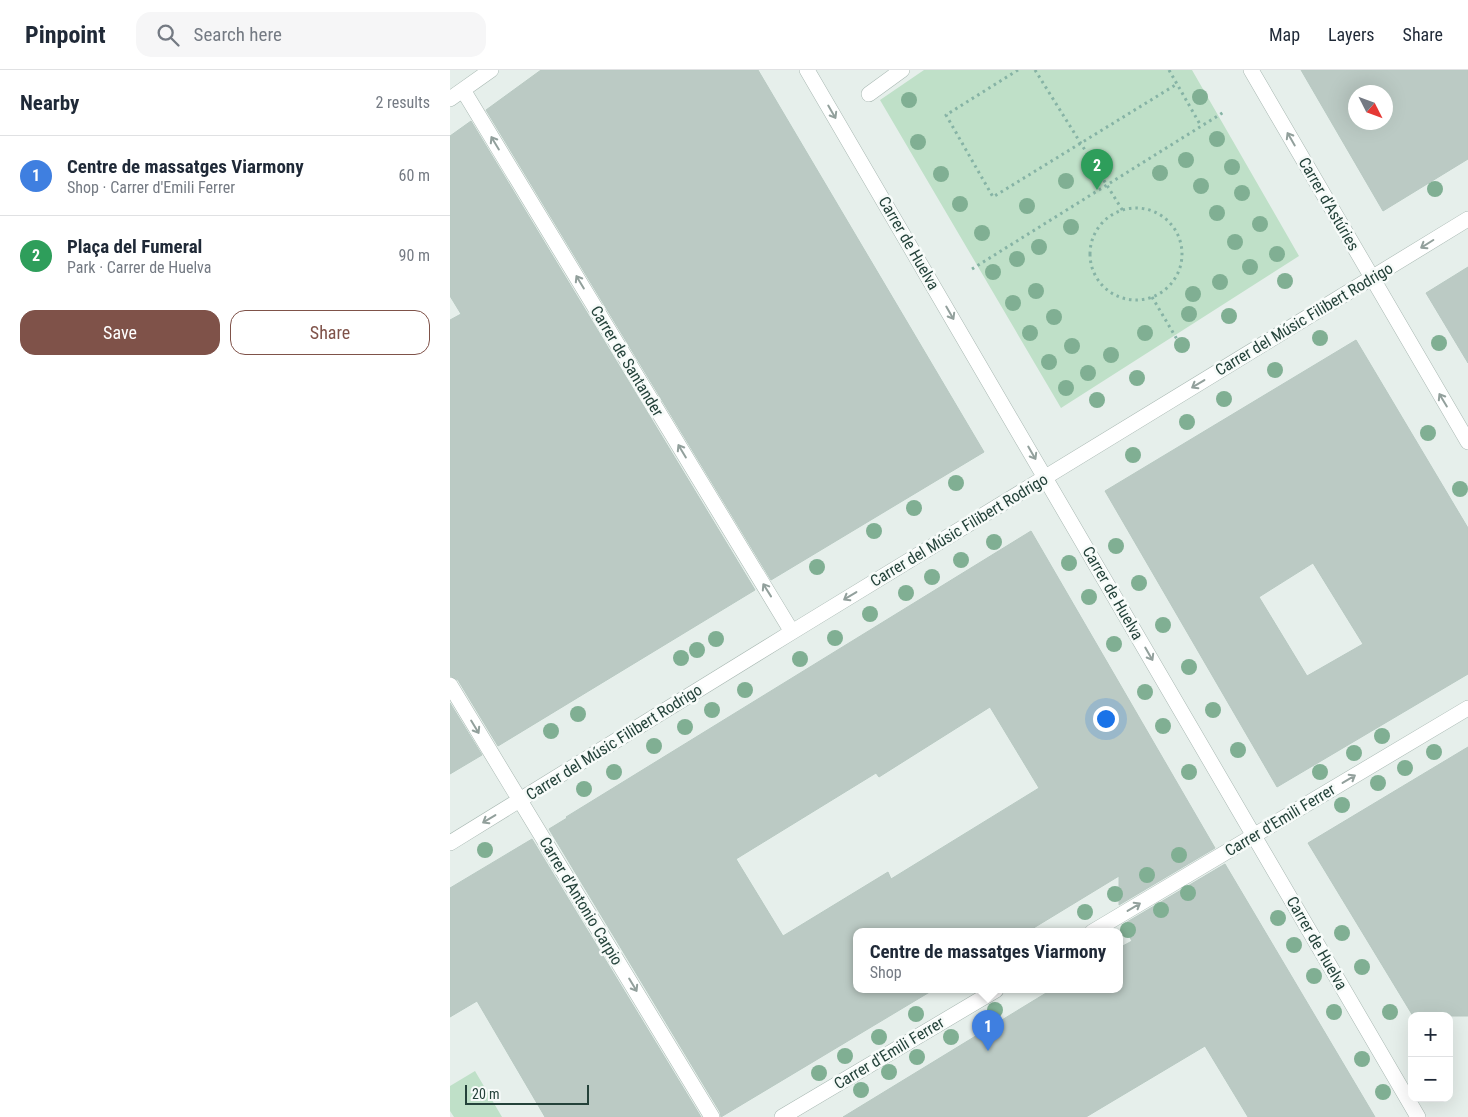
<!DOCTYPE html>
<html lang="en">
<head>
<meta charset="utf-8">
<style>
  :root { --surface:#fff; --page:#f6f6f7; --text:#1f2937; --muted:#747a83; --line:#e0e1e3; --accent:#7f5249 }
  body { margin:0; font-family:"Roboto Condensed",sans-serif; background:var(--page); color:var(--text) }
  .controls { position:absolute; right:15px; bottom:15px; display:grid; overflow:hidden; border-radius:10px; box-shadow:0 5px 20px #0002 }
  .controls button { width:45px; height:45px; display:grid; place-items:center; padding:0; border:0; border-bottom:1px solid var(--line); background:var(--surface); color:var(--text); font:25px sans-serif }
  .compass { position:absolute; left:898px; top:15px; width:45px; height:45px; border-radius:50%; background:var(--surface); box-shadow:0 5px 20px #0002; rotate:132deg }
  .scale { position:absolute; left:15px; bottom:12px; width:124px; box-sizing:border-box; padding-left:5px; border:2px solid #24423a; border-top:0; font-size:14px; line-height:18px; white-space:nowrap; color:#24423a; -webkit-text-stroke:4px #f7fbf9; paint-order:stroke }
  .you { position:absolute; left:655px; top:648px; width:18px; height:18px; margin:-12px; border:4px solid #fff; border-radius:50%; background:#1a73e8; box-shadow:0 0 0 8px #1a73e833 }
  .badge { display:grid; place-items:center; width:32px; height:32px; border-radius:50%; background:var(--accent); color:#fff; font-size:16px; font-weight:700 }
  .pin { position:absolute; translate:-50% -41px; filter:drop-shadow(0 1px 2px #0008) }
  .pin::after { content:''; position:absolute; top:26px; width:18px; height:15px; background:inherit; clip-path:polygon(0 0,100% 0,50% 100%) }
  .popup { position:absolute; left:403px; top:858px; width:270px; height:65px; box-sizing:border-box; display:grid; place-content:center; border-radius:10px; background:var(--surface); filter:drop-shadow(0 1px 4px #0005); font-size:16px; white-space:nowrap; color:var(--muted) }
  .popup b { font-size:19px; color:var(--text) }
  .popup::after { content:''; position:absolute; left:50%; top:100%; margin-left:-10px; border:10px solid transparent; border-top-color:var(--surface) }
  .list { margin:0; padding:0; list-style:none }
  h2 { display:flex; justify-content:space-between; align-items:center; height:65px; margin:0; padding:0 20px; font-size:21px }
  h2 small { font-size:16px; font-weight:400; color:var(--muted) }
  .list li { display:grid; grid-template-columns:32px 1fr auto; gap:15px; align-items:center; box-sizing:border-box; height:80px; padding:0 20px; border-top:1px solid var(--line) }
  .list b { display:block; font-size:19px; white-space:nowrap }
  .list p { margin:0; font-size:16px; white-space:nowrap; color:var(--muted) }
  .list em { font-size:16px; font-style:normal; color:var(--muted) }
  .actions { display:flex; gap:10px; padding:15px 20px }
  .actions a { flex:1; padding:11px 0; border:1px solid var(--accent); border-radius:15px; text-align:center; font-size:18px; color:var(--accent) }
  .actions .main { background:var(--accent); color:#fff }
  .icon { flex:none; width:28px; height:28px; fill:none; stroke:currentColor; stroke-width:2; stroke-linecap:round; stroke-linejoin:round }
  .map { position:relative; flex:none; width:1018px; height:1047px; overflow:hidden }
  header { display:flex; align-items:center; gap:30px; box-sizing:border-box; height:70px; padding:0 25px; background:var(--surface); border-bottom:1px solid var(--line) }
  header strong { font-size:24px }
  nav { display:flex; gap:28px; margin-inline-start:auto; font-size:18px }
  .search { width:350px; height:45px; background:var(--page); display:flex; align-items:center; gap:12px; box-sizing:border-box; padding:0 18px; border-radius:15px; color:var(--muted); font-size:19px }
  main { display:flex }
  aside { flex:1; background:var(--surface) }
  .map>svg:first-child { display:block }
  .green { fill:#bfe0c8 }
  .building { fill:#bbcac4; stroke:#b8c9c2; fill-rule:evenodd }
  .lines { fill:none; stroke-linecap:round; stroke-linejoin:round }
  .street-casing { stroke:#a8b8b2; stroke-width:16 }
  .path { stroke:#86b3a5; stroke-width:3; stroke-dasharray:2.5 4; stroke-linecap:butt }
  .street { stroke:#fff; stroke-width:15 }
  .tree { fill:#80af93 }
  .oneway { stroke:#92a09c }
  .labels { text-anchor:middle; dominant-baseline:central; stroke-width:5; stroke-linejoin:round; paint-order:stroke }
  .street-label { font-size:16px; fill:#24423a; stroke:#f7fbf9 }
</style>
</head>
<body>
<header>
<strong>Pinpoint</strong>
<div class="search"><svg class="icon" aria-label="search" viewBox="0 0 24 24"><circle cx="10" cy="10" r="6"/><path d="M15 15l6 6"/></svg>Search here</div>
<nav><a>Map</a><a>Layers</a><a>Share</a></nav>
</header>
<main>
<aside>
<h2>Nearby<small>2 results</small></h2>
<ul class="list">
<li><span class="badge" style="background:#3f7fe0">1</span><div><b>Centre de massatges Viarmony</b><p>Shop · Carrer d'Emili Ferrer</p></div><em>60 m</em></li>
<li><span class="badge" style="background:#2e9e5b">2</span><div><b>Plaça del Fumeral</b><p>Park · Carrer de Huelva</p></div><em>90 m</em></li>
</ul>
<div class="actions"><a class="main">Save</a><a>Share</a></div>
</aside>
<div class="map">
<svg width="1018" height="1047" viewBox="0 0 1018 1047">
  <rect width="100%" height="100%" fill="#e6efeb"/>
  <path class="green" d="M 474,0 L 742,0 L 849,186 L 611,338 L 430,30 Z
    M 25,1001 L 52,1047 L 4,1047 L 0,1041 L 0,1016 Z"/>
  <path class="building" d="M 91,0 L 308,0 L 534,382 L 321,510 L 36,40 Z
    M 851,0 L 1018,0 L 1018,89 L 933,141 ZM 906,22 L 936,22 L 936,52 L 906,52 Z
    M 21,51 L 305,520 L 48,676 L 8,610 L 0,606 L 0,250 L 11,244 L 0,226 L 0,66 Z
    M 1018,197 L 1018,293 L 976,223 Z
    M 906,270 L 1018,458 L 1018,604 L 827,717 L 655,421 ZM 863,493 L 913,574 L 857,606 L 809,527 Z
    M 581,461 L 765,778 L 669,835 L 669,806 L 577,862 L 407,862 L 407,920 L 483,920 L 271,1047 L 270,1042 L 99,759 L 117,748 L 116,747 ZM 540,637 L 589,718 L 441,809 L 438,802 L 333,866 L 286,789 L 426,703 L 429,707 Z
    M 0,633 L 32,685 L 0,704 Z
    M 1018,677 L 1018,946 L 963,946 L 858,773 Z
    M 82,769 L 251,1047 L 95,1047 L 27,931 L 0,947 L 0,818 Z
    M 775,794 L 925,1047 L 798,1047 L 755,976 L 636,1047 L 393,1047 L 601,920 L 669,920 L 669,878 L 682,871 L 672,855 Z"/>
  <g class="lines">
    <defs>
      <path id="street" d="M 357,0 L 968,1047
        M 801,0 L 1018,372
        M 13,20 L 342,562
        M 419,24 L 452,0
        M 0,29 L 41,0
        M 0,615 L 262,1047
        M 0,773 L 342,562 L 1018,149
        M 642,862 L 1018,638
        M 332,1047 L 546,920"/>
    </defs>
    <use href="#street" class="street-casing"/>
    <path class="path" d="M 568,0 L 496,45 L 543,127 L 727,14
      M 585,0 L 673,141
      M 719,0 L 751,56
      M640 184a46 46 0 1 1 92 0a46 46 0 1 1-92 0Z
      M 522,199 L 774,42
      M 702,227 L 728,271"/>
    <use href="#street" class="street"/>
  </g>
  <g class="tree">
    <circle cx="750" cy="27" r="8"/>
    <circle cx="459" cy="30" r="8"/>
    <circle cx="767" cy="69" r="8"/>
    <circle cx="468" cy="72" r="8"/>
    <circle cx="736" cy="90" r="8"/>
    <circle cx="782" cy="97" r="8"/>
    <circle cx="710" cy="103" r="8"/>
    <circle cx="491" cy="104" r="8"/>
    <circle cx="616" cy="111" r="8"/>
    <circle cx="751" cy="116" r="8"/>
    <circle cx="985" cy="119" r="8"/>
    <circle cx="792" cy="123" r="8"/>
    <circle cx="510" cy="134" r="8"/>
    <circle cx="577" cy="136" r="8"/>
    <circle cx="767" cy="143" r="8"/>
    <circle cx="810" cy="154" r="8"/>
    <circle cx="621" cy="157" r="8"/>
    <circle cx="532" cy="163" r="8"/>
    <circle cx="785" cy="172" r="8"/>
    <circle cx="589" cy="177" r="8"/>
    <circle cx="827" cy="184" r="8"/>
    <circle cx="567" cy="189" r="8"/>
    <circle cx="800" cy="197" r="8"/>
    <circle cx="543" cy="202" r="8"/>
    <circle cx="835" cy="211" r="8"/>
    <circle cx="770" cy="212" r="8"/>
    <circle cx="586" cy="221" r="8"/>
    <circle cx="743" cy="224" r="8"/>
    <circle cx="563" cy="233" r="8"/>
    <circle cx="739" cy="244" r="8"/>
    <circle cx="779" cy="246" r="8"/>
    <circle cx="604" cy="247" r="8"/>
    <circle cx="580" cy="263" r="8"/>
    <circle cx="695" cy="263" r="8"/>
    <circle cx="870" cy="268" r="8"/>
    <circle cx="989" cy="273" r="8"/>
    <circle cx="732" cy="275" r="8"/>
    <circle cx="622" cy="276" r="8"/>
    <circle cx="661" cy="285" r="8"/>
    <circle cx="599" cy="292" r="8"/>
    <circle cx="825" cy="300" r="8"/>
    <circle cx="638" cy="303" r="8"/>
    <circle cx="687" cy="308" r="8"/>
    <circle cx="616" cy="318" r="8"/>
    <circle cx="774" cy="329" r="8"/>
    <circle cx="647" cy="330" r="8"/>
    <circle cx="737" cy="352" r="8"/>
    <circle cx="978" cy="363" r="8"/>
    <circle cx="683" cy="385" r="8"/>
    <circle cx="506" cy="413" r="8"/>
    <circle cx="1010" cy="419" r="8"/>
    <circle cx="464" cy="438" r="8"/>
    <circle cx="424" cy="461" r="8"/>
    <circle cx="544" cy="472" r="8"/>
    <circle cx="666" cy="476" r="8"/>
    <circle cx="511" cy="490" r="8"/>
    <circle cx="619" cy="493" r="8"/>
    <circle cx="367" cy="497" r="8"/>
    <circle cx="482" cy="507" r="8"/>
    <circle cx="689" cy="513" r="8"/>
    <circle cx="456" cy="523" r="8"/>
    <circle cx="639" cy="527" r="8"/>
    <circle cx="420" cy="544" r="8"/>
    <circle cx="713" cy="555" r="8"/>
    <circle cx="385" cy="568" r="8"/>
    <circle cx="266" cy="569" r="8"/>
    <circle cx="664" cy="574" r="8"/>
    <circle cx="247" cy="580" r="8"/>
    <circle cx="231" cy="588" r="8"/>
    <circle cx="350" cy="589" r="8"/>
    <circle cx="739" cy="597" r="8"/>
    <circle cx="295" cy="620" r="8"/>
    <circle cx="695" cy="622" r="8"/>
    <circle cx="262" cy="640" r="8"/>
    <circle cx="763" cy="640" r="8"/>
    <circle cx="128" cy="644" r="8"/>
    <circle cx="713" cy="656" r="8"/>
    <circle cx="235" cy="657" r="8"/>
    <circle cx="101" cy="661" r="8"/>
    <circle cx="932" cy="666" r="8"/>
    <circle cx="204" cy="676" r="8"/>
    <circle cx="788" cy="680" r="8"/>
    <circle cx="984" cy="682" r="8"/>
    <circle cx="904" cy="683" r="8"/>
    <circle cx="955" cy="698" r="8"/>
    <circle cx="164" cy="702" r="8"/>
    <circle cx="739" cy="702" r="8"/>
    <circle cx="870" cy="702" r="8"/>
    <circle cx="928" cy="713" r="8"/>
    <circle cx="134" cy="719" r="8"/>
    <circle cx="892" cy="735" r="8"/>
    <circle cx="35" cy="780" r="8"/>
    <circle cx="729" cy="785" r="8"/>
    <circle cx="697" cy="805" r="8"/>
    <circle cx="738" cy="823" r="8"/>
    <circle cx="665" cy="824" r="8"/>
    <circle cx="711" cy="840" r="8"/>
    <circle cx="635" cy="842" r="8"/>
    <circle cx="828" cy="848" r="8"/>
    <circle cx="678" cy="860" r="8"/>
    <circle cx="892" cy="863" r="8"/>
    <circle cx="844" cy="875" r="8"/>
    <circle cx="912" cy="897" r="8"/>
    <circle cx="864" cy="906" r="8"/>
    <circle cx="545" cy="940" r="8"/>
    <circle cx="884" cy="942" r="8"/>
    <circle cx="940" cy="942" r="8"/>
    <circle cx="466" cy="944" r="8"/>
    <circle cx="429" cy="967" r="8"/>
    <circle cx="501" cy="967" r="8"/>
    <circle cx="395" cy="986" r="8"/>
    <circle cx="467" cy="987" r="8"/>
    <circle cx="912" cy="989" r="8"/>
    <circle cx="439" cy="1002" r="8"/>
    <circle cx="369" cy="1003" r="8"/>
    <circle cx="411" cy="1020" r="8"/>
    <circle cx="933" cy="1022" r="8"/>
  </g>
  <defs><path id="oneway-shaft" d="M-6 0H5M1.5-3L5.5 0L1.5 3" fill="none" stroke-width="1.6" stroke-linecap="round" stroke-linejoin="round" transform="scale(1.25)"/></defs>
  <g class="oneway">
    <use href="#oneway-shaft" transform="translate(382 42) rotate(60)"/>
    <use href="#oneway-shaft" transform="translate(841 69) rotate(-120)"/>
    <use href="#oneway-shaft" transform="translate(45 73) rotate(-121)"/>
    <use href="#oneway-shaft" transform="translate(977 174) rotate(148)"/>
    <use href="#oneway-shaft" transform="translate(130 212) rotate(-121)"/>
    <use href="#oneway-shaft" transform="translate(500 243) rotate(60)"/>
    <use href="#oneway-shaft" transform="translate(748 314) rotate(149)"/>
    <use href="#oneway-shaft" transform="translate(993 330) rotate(-121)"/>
    <use href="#oneway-shaft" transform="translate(232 381) rotate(-121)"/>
    <use href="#oneway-shaft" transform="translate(582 383) rotate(60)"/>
    <use href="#oneway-shaft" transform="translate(317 520) rotate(-122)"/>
    <use href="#oneway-shaft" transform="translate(400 526) rotate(149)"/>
    <use href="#oneway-shaft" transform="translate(699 584) rotate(60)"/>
    <use href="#oneway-shaft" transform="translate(25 657) rotate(59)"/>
    <use href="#oneway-shaft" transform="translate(899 709) rotate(-31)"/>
    <use href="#oneway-shaft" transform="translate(39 749) rotate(149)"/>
    <use href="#oneway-shaft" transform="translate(684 837) rotate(-31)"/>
    <use href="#oneway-shaft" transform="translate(183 915) rotate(59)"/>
  </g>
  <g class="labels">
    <g class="street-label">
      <text transform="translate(879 134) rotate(60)">Carrer d'Astúries</text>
      <text transform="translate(459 173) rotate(60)">Carrer de Huelva</text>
      <text transform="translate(854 249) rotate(-31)">Carrer del Músic Filibert Rodrigo</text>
      <text transform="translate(177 291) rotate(59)">Carrer de Santander</text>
      <text transform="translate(509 460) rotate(-31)">Carrer del Músic Filibert Rodrigo</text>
      <text transform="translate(663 523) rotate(60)">Carrer de Huelva</text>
      <text transform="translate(164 672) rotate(-32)">Carrer del Músic Filibert Rodrigo</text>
      <text transform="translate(830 750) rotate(-31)">Carrer d'Emili Ferrer</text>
      <text transform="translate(131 831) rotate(59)">Carrer d'Antonio Carpio</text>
      <text transform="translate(867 873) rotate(60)">Carrer de Huelva</text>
      <text transform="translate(439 983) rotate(-31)">Carrer d'Emili Ferrer</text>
    </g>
  </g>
</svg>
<div class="controls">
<button>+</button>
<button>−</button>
</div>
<svg class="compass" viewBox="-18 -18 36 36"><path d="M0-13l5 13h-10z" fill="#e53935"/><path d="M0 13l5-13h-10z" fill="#747a83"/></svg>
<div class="scale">20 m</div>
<div class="you"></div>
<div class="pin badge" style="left:538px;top:981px;background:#3f7fe0">1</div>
<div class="popup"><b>Centre de massatges Viarmony</b>Shop</div>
<div class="pin badge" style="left:647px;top:120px;background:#2e9e5b">2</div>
</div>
</main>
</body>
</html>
